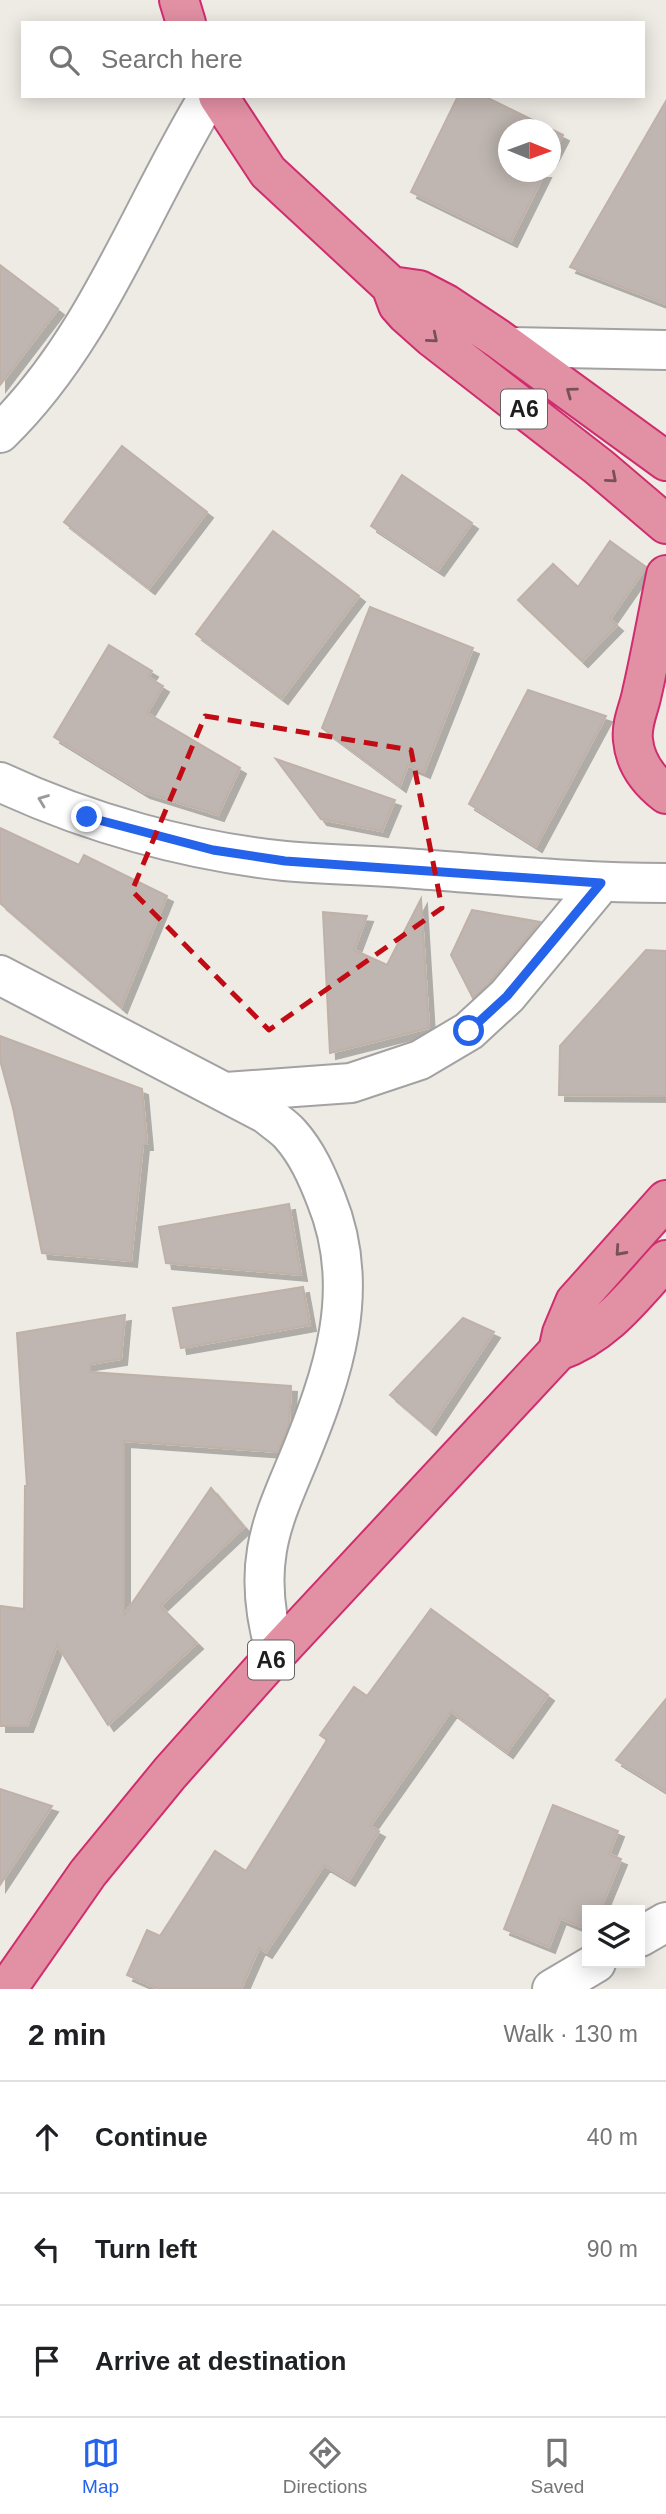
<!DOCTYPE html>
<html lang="en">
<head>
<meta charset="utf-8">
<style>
  :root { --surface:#fff; --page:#f2f2f2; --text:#202124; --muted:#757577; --line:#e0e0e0; --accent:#2563eb }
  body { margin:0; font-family:Arial,sans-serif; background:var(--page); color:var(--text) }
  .controls { position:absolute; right:21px; bottom:21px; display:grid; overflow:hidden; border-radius:0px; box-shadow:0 4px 18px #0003 }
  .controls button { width:63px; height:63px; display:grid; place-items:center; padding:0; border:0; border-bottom:2px solid var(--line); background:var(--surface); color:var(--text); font:35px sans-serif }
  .compass { position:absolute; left:498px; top:119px; width:63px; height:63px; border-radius:50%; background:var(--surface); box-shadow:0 4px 18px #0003; rotate:91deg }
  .stop { position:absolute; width:21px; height:21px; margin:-16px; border:5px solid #2563eb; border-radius:50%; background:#fff }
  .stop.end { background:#2563eb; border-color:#fff; box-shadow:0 2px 7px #0008 }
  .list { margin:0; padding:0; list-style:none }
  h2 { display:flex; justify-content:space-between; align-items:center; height:91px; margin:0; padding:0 28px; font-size:30px }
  h2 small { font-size:23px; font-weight:400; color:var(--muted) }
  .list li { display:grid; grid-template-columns:46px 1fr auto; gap:21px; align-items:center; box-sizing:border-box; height:112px; padding:0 28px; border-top:2px solid var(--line) }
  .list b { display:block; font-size:26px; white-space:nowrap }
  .list em { font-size:23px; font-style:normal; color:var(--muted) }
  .icon { flex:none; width:38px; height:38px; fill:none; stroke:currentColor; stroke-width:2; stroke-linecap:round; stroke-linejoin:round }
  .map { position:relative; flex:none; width:666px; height:1989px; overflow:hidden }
  .search { position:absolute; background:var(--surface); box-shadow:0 4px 18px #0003; left:21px; right:21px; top:21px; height:77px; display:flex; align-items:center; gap:18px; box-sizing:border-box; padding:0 24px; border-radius:0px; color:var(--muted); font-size:26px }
  .sheet { height:427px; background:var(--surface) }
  nav { display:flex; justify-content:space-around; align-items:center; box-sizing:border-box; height:98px; border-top:2px solid var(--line); background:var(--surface); font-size:19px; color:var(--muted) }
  nav a { display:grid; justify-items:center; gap:4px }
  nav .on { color:var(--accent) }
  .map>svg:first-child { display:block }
  .building { fill:#bfb6b1; stroke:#bfb1a7; stroke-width:2; filter:url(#shadow) }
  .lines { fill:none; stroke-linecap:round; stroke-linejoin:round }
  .minor-casing { stroke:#a2a2a2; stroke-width:42 }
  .highway-casing { stroke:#d02d6f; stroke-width:42 }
  .minor { stroke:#fff; stroke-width:38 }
  .highway { stroke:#e290a4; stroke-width:38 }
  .oneway { stroke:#76515a }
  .oneway2 { stroke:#9a9a9a }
  .route { stroke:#2563eb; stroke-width:9 }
  .marked { fill:none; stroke:#c10b15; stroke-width:5; stroke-dasharray:14 9; stroke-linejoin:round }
  .labels { text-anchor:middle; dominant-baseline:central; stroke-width:7; stroke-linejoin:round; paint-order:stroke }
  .shield { fill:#fff; stroke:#626262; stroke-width:2 }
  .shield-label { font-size:23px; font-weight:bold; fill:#1e1e1e }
</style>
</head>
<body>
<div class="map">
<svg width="666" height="1989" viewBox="0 0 666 1989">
  <defs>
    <filter id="shadow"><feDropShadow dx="6" dy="6" stdDeviation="0" flood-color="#0004"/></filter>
  </defs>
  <rect width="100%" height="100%" fill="#eeeae4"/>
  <path class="building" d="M 458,96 L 484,96 L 563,135 L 550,160 L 550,130 L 508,130 L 508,172 L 545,172 L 511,241 L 411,192 Z
    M 666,101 L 666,304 L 570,267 Z
    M 0,265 L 58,309 L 0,385 Z
    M 122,446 L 207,512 L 149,588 L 64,522 Z
    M 402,475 L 472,523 L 438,570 L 371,526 Z
    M 273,531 L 359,596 L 282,698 L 196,634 Z
    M 610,541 L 646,567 L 610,619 L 617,625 L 582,661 L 518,600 L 553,564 L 578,587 Z
    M 370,607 L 473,648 L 424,772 L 408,765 L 400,786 L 322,728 Z
    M 109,645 L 152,671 L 148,677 L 163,686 L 147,713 L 240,768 L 218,815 L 144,792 L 54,737 Z
    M 528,690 L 606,716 L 536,846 L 469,804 Z
    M 276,759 L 395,800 L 382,831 L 321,819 Z
    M 0,828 L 79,865 L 84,855 L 167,896 L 121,1007 L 0,903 Z
    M 421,899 L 429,1028 L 330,1053 L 323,912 L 367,916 L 354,950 L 387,965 Z
    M 472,910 L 540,922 L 491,981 L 473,998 L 451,955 Z
    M 646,950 L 666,951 L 666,1096 L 559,1095 L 560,1046 Z
    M 0,1036 L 142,1089 L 147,1144 L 143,1144 L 131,1261 L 42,1253 L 13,1108 L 0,1060 Z
    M 289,1204 L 301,1275 L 166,1263 L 159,1227 Z
    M 303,1287 L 310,1325 L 181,1348 L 173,1308 Z
    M 125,1315 L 121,1359 L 90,1364 L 90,1372 L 291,1386 L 289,1425 L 278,1452 L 124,1441 L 124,1615 L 211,1488 L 244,1527 L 160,1606 L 197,1643 L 108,1725 L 57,1645 L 27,1726 L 0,1726 L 0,1606 L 24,1609 L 25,1486 L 27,1486 L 17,1333 Z
    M 463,1318 L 494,1332 L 430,1429 L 390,1395 Z
    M 431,1609 L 548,1695 L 507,1752 L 451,1711 L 370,1826 L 379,1831 L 349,1880 L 324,1865 L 266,1952 L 259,1948 L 241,1989 L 159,1989 L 127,1975 L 147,1930 L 160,1936 L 215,1851 L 246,1871 L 327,1740 L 320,1735 L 354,1687 L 367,1696 Z
    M 666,1699 L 666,1791 L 616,1760 Z
    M 0,1789 L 52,1806 L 0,1885 Z
    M 553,1805 L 618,1831 L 609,1854 L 621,1859 L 600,1910 L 587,1910 L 587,1929 L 560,1918 L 549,1947 L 504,1929 Z"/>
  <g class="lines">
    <defs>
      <path id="minor" d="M 510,347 L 666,350
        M 0,433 C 96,340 140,209 209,96
        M 0,782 C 88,823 188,851 285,861 C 329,865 373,865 417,869 C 500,875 583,883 666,883
        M 0,975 L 266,1114 C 274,1121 284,1127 290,1134 C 307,1153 317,1176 326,1199 C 363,1289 333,1375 298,1460 C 286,1489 272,1519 267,1550 C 261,1585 266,1620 276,1654
        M 226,1092 L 351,1083 L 420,1060 L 469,1031 L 507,996 L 601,883
        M 640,1937 L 666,1922
        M 552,1989 L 596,1963"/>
      <path id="highway" d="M 179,0 L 186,23
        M 218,96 L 268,172 L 391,286 L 398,305 L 406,314 L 433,338 L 599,467 L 666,524
        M 391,286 L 419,290 L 446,304 L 497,338 L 666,461
        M 666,575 C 658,614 651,654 642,693 C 639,709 631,723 633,740 C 635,763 648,780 666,794
        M 558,1351 L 562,1333 L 575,1302 L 666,1200
        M 7,1989 L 88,1873 L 170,1773 L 276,1654 L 558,1351 C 605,1335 634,1295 666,1260"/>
    </defs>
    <use href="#minor" class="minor-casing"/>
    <use href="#highway" class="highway-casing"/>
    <use href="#minor" class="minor"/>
    <use href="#highway" class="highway"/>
  </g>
  <defs><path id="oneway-chevron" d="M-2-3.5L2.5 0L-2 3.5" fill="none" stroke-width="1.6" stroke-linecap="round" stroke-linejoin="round" transform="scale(1.75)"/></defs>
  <g class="oneway">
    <use href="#oneway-chevron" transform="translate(433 338) rotate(40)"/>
    <use href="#oneway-chevron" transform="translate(571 392) rotate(-144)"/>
    <use href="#oneway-chevron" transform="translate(612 478) rotate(41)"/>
    <use href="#oneway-chevron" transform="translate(620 1251) rotate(132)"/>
  </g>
  <use class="oneway2" href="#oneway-chevron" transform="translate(43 800) rotate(-159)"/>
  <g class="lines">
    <path class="route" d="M 87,817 L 213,850 L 285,861 L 601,883 L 507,996 L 469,1031"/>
  </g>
  <path class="marked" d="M 205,716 L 411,750 L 442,908 L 269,1030 L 132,891 Z"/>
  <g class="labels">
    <g class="shield">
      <rect x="501" y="389.5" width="46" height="39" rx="5"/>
      <rect x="248" y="1640.5" width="46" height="39" rx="5"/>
    </g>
    <g class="shield-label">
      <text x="524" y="409">A6</text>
      <text x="271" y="1660">A6</text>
    </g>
  </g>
</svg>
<div class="controls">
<button><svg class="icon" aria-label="layers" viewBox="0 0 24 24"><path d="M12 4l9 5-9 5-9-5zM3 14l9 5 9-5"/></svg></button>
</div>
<svg class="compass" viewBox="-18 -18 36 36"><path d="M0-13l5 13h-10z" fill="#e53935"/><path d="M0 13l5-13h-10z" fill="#757577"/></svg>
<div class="stop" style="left:469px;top:1031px"></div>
<div class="stop end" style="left:87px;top:817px"></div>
<div class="search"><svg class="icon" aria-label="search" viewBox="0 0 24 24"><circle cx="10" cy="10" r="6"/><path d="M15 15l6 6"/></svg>Search here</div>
</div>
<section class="sheet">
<h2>2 min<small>Walk · 130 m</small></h2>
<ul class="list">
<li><svg class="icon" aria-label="ahead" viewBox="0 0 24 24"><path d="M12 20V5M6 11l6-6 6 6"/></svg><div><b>Continue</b></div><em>40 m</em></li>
<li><svg class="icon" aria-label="left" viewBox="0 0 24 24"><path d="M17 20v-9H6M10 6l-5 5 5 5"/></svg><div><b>Turn left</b></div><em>90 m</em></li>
<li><svg class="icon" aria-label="arrive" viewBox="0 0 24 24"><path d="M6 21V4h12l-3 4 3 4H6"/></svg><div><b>Arrive at destination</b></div></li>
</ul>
</section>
<nav>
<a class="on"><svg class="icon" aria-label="map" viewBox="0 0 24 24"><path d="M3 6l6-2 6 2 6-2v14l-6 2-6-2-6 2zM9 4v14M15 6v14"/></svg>Map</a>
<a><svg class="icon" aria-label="directions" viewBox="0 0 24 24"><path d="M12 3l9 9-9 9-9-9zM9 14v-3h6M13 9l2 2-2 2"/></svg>Directions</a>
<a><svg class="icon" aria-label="saved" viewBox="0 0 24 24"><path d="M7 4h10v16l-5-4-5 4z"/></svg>Saved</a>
</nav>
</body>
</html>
